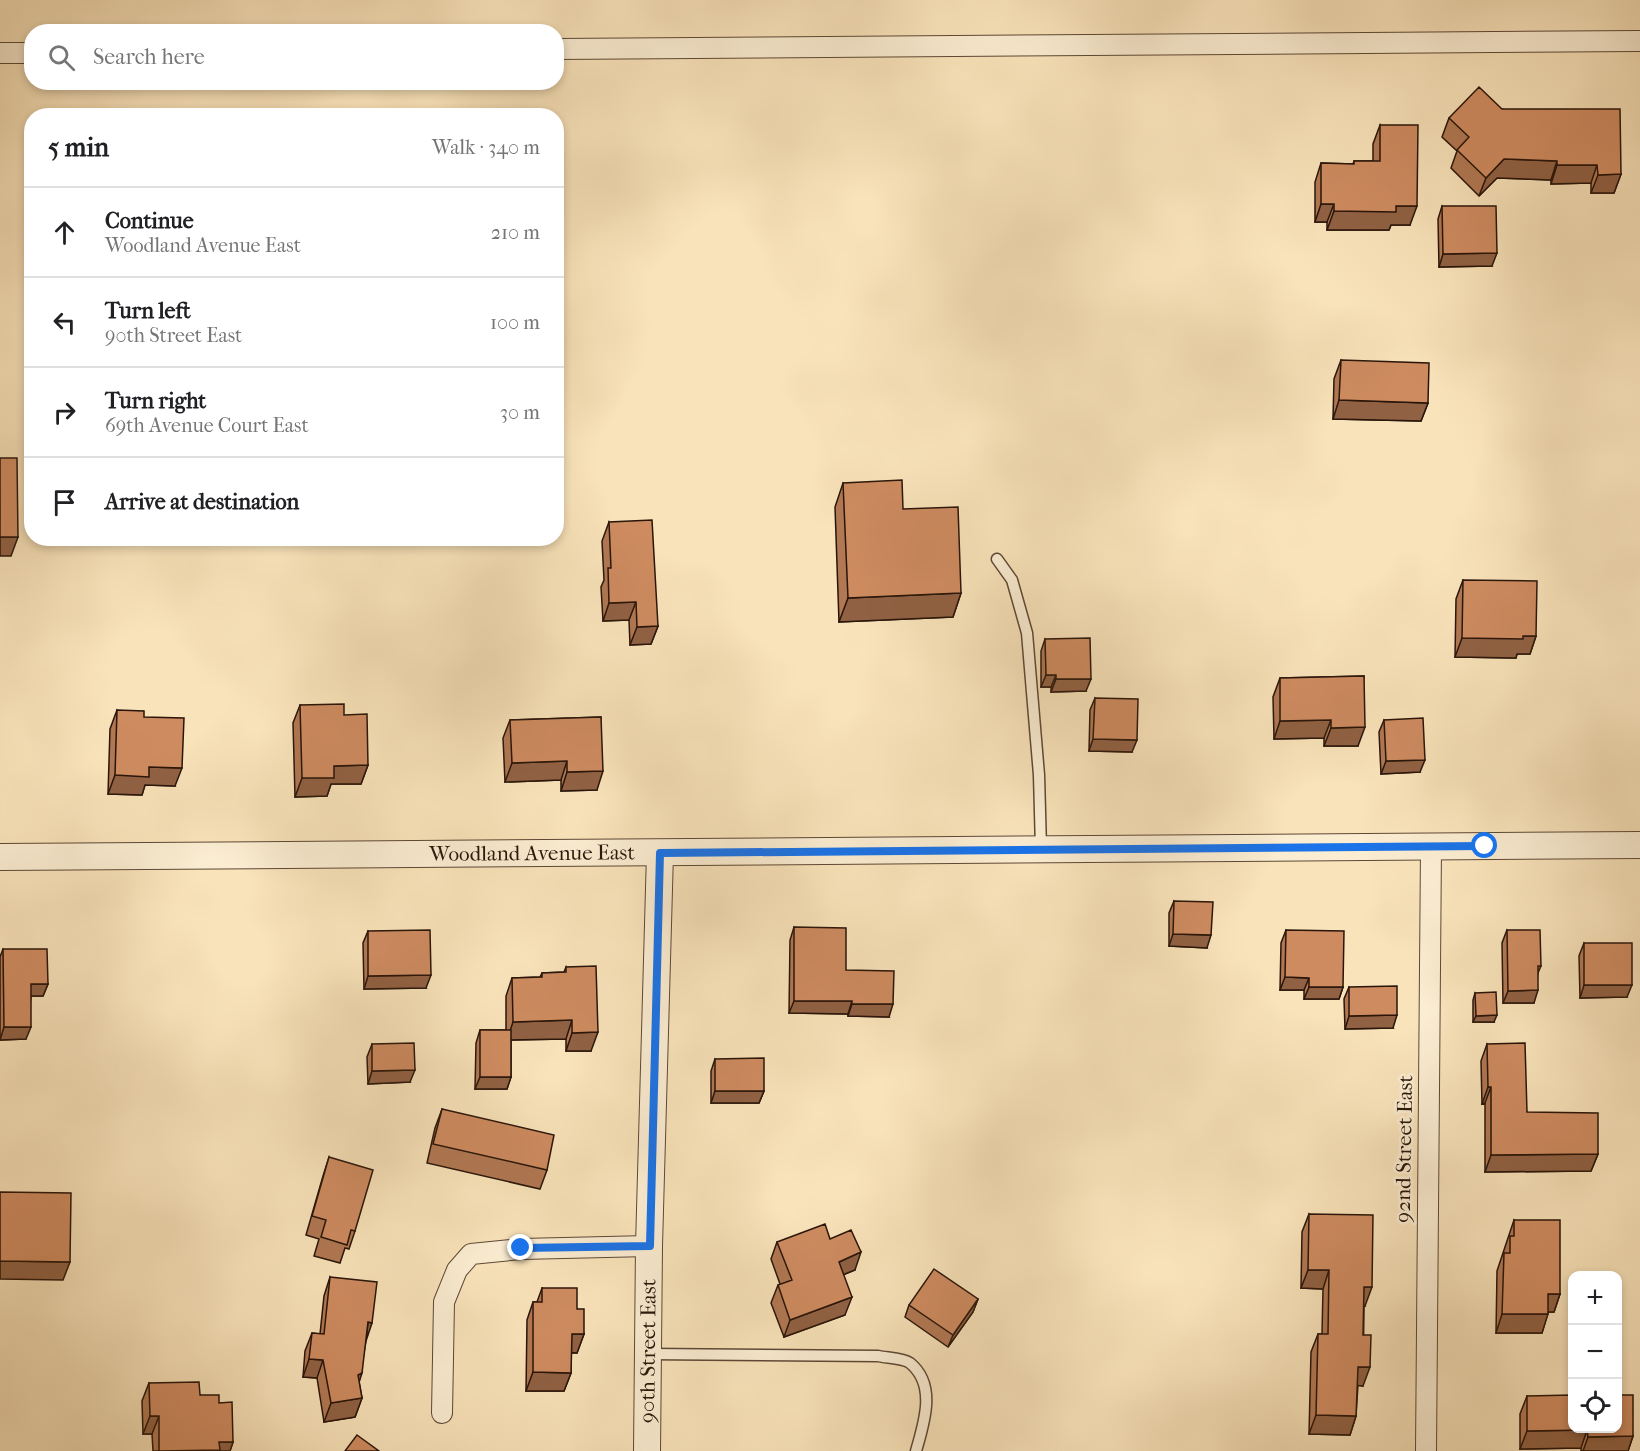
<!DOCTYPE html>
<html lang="en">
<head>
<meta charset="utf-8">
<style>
  :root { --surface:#fff; --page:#f2f2f2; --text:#202124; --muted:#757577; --line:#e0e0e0 }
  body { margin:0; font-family:"IM FELL French Canon",serif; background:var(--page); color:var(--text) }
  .controls { position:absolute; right:18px; bottom:18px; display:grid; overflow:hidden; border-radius:12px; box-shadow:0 3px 9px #0003 }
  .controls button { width:54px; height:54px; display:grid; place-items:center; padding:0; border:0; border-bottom:2px solid var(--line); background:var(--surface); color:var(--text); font:30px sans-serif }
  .stop { position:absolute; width:18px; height:18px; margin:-14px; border:4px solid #1a73e8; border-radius:50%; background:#fff }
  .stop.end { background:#1a73e8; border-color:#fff; box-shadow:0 2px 6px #0008 }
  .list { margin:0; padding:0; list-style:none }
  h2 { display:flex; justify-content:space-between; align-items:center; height:78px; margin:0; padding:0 24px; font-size:26px }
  h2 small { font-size:20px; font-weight:400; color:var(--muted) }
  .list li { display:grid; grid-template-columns:39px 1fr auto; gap:18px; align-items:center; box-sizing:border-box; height:90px; padding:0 24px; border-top:2px solid var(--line) }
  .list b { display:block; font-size:22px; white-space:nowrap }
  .list p { margin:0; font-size:20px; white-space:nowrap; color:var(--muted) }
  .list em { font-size:20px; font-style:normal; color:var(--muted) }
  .icon { flex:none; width:33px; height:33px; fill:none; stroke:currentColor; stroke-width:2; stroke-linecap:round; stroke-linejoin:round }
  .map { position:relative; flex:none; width:1640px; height:1451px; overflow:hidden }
  .search { position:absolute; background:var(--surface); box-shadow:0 3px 9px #0003; left:24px; top:24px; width:540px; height:66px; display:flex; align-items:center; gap:15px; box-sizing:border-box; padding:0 21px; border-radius:24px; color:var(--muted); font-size:22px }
  .panel { position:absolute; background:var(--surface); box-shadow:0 3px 9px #0003; left:24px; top:108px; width:540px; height:438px; border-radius:24px }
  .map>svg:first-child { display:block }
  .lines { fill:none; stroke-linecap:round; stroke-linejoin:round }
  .service-casing { stroke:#5d4836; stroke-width:13 }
  .minor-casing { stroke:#5d4836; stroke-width:22 }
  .tertiary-casing { stroke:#5d4836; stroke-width:28 }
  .service { stroke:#fbedd2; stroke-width:10 }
  .minor { stroke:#fbedd2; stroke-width:20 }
  .tertiary { stroke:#fbedd2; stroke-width:26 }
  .wall { fill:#b17853; stroke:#29150a; stroke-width:1.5 }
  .shaded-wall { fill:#906143; stroke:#29150a; stroke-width:1.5 }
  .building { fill:#ce8b60; stroke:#29150a; stroke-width:1.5 }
  .route { stroke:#1a73e8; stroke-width:8 }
  .labels { text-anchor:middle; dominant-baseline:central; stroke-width:5; stroke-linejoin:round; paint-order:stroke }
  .street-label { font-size:21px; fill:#29150a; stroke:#fbedd2 }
</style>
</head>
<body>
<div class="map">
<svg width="1640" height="1451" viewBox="0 0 1640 1451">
  <rect width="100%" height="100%" fill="#f9e3ba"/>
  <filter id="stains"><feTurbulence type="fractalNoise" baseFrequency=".00333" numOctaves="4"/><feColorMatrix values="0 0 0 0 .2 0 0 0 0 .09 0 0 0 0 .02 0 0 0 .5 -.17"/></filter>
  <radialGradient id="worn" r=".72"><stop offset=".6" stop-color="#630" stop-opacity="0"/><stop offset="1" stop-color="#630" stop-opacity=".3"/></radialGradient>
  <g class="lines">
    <defs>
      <path id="service" d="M 997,559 L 1012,580 L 1027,633 L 1039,775 L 1041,849
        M 648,1354 L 878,1356 C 887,1358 903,1358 910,1363 C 937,1385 924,1423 916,1451"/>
      <path id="minor" d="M 556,49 L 1640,41
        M 0,53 L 32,53
        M 442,1413 L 444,1302 L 457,1270 L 471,1254 L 521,1249 L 649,1246
        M 1426,1451 L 1431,847"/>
      <g id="tertiary">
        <path id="s1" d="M 0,857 L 1640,845"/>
        <path id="s2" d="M 647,1451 L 649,1246 L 660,853"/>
      </g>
    </defs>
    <use href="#service" class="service-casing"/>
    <use href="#minor" class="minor-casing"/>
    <use href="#tertiary" class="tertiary-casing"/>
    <use href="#service" class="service"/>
    <use href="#minor" class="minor"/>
    <use href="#tertiary" class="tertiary"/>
  </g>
  <path class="wall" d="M 1502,109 L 1621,174 L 1614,193 L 1591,193 L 1591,183 L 1551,184 L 1551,180 L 1497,178 L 1479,196 L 1451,168 L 1457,151 L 1442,137 L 1449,118 Z
    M 1380,125 L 1410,225 L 1391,225 L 1389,230 L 1327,230 L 1327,222 L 1315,222 L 1315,182 L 1321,163 L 1353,164 L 1354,161 L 1373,161 L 1373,144 Z
    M 1442,206 L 1492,266 L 1439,267 L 1438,219 Z
    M 1341,360 L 1428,403 L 1421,421 L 1333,419 L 1334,379 Z
    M 843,483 L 961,593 L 953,617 L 839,622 L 835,507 Z
    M 609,522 L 658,626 L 651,644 L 630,645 L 629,620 L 603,621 L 601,587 L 604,580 L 602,541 Z
    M 1463,580 L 1536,636 L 1530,654 L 1517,654 L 1516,658 L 1455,657 L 1456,599 Z
    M 1045,639 L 1086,691 L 1051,692 L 1051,687 L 1041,687 L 1041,651 Z
    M 1364,676 L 1358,746 L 1324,746 L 1324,738 L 1274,739 L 1273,697 L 1280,678 Z
    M 1095,698 L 1132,752 L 1089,751 L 1090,710 Z
    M 300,705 L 344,715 L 368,765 L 361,784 L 331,784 L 327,796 L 295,797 L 293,723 Z
    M 117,710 L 175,786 L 145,785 L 142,795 L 108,794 L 110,729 Z
    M 601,717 L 597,790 L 561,791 L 561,780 L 505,782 L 503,738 L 510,720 Z
    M 1384,720 L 1420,772 L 1381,774 L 1379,732 Z
    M 1174,901 L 1207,948 L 1169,946 L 1169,913 Z
    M 794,927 L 846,970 L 889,1017 L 848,1016 L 848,1014 L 789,1013 L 790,940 Z
    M 1286,930 L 1343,987 L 1339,999 L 1304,999 L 1304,990 L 1280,990 L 1281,943 Z
    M 1507,930 L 1541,966 L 1538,973 L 1534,1003 L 1503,1003 L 1502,943 Z
    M 368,931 L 426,988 L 364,989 L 363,943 Z
    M 1584,943 L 1627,997 L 1580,998 L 1579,956 Z
    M 3,949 L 48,984 L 43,996 L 31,996 L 26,1039 L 0,1040 L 0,957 Z
    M 566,967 L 591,1051 L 566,1051 L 566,1039 L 511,1040 L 511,1077 L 507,1089 L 475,1089 L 476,1043 L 480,1030 L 506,1030 L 506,996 L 512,978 L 540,977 L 542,973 L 564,972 Z
    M 1349,987 L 1393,1028 L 1345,1029 L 1344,999 Z
    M 1475,993 L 1494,1022 L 1473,1022 L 1473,1000 Z
    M 372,1044 L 410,1082 L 368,1084 L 367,1057 Z
    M 1487,1044 L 1527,1112 L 1598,1154 L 1591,1171 L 1485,1172 L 1485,1103 L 1482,1104 L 1481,1061 Z
    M 715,1059 L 764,1091 L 759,1103 L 711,1103 L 711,1071 Z
    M 442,1109 L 547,1170 L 540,1189 L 427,1163 L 435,1128 Z
    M 329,1157 L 355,1231 L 349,1249 L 345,1248 L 340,1263 L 314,1256 L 319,1239 L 306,1235 L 323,1176 Z
    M 1309,1214 L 1365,1306 L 1364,1306 L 1363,1386 L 1358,1385 L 1356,1416 L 1350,1435 L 1309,1434 L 1311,1352 L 1318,1334 L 1322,1334 L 1323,1289 L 1301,1288 L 1302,1232 Z
    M 1514,1220 L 1560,1294 L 1554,1312 L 1548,1312 L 1542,1333 L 1496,1333 L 1497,1271 Z
    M 830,1239 L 855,1270 L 843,1275 L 845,1315 L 784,1337 L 771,1303 L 778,1285 L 780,1284 L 771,1259 L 777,1242 Z
    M 330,1277 L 366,1341 L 359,1382 L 362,1398 L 355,1417 L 324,1422 L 317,1378 L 303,1377 L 305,1351 L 312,1333 L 320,1334 L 324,1296 Z
    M 542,1288 L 577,1309 L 584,1334 L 577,1353 L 571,1353 L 571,1373 L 564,1391 L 526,1391 L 527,1320 L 533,1302 L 537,1302 Z
    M 978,1299 L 973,1312 L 948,1347 L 905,1317 L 909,1305 Z
    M 149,1383 L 200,1395 L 219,1403 L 233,1442 L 230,1451 L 153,1451 L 152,1434 L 143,1434 L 142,1401 Z
    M 1527,1396 L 1633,1436 L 1628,1451 L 1581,1451 L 1581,1448 L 1520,1449 L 1520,1414 Z"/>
  <path class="shaded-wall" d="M 1504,159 L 1557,161 L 1551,180 L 1497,178 L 1479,196 L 1486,178 Z
    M 1557,165 L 1597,165 L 1591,183 L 1551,184 Z
    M 1621,174 L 1614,193 L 1591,193 L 1598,175 Z
    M 1321,204 L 1334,204 L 1327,222 L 1315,222 Z
    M 1396,206 L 1417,206 L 1410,225 L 1391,225 L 1389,230 L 1327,230 L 1334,211 Z
    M 1497,253 L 1492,266 L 1439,267 L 1443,254 Z
    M 1339,400 L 1428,403 L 1421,421 L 1333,419 Z
    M 0,537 L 18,537 L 11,556 L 0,556 Z
    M 961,593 L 953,617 L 839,622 L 848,598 Z
    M 636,602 L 629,620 L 603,621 L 609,603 Z
    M 658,626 L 651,644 L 630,645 L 637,627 Z
    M 1523,636 L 1536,636 L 1530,654 L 1517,654 L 1516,658 L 1455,657 L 1462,638 Z
    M 1046,675 L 1056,675 L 1051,687 L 1041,687 Z
    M 1056,679 L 1091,679 L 1086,691 L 1051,692 Z
    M 1331,720 L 1324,738 L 1274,739 L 1280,721 Z
    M 1365,727 L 1358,746 L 1324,746 L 1331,728 Z
    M 1093,739 L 1137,740 L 1132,752 L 1089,751 Z
    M 1425,760 L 1420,772 L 1381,774 L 1386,761 Z
    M 567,761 L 561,780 L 505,782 L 512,763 Z
    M 368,765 L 361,784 L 331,784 L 327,796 L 295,797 L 302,778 L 334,766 Z
    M 149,767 L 182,768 L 175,786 L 145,785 L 142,795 L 108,794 L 115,775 Z
    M 603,771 L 597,790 L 561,791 L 567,772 Z
    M 1173,934 L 1211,935 L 1207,948 L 1169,946 Z
    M 431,975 L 426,988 L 364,989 L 368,976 Z
    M 1285,977 L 1309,978 L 1304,990 L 1280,990 Z
    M 31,984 L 48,984 L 43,996 L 26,996 Z
    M 1584,985 L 1632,985 L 1627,997 L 1580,998 Z
    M 1309,987 L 1343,987 L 1339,999 L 1304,999 Z
    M 1538,990 L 1534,1003 L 1503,1003 L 1508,991 Z
    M 794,1001 L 852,1001 L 848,1014 L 789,1013 Z
    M 852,1004 L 893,1004 L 889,1017 L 848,1016 Z
    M 1397,1015 L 1393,1028 L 1345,1029 L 1349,1016 Z
    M 1497,1015 L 1494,1022 L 1473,1022 L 1476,1016 Z
    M 572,1020 L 566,1039 L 507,1040 L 513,1022 Z
    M 4,1027 L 31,1027 L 26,1039 L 0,1040 Z
    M 598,1032 L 591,1051 L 566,1051 L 572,1033 Z
    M 415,1070 L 410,1082 L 368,1084 L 372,1071 Z
    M 480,1077 L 511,1077 L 507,1089 L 475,1089 Z
    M 1488,1087 L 1491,1087 L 1485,1103 L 1482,1104 Z
    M 715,1091 L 764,1091 L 759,1103 L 711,1103 Z
    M 1598,1154 L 1591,1171 L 1485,1172 L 1491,1155 Z
    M 861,1252 L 855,1270 L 832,1279 L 839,1262 Z
    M 0,1261 L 70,1262 L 63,1280 L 0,1279 Z
    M 1308,1270 L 1329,1270 L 1323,1289 L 1301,1288 Z
    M 1364,1287 L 1372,1287 L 1365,1306 L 1357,1306 Z
    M 1548,1294 L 1560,1294 L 1554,1312 L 1542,1312 Z
    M 852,1297 L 845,1315 L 784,1337 L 790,1320 Z
    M 978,1299 L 973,1312 L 948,1347 L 953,1335 Z
    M 1502,1314 L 1548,1314 L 1542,1333 L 1496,1333 Z
    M 368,1322 L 372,1323 L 366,1341 Z
    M 572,1334 L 584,1334 L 577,1353 L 565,1352 Z
    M 309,1359 L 323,1360 L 317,1378 L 303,1377 Z
    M 1358,1367 L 1370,1367 L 1363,1386 L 1351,1385 Z
    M 533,1372 L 571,1373 L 564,1391 L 526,1391 Z
    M 362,1373 L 356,1392 L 358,1375 Z
    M 362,1398 L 355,1417 L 324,1422 L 331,1403 Z
    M 1316,1415 L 1356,1416 L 1350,1435 L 1309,1434 Z
    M 150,1416 L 159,1416 L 152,1434 L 143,1434 Z
    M 1587,1430 L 1581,1448 L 1520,1449 L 1527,1431 Z
    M 1633,1436 L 1628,1451 L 1583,1451 L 1588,1437 Z
    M 219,1442 L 233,1442 L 230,1451 L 192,1451 Z"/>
  <path class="building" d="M 1479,87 L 1502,109 L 1620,109 L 1621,174 L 1598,175 L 1597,165 L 1557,165 L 1557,161 L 1504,159 L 1486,178 L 1457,150 L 1469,137 L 1449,118 Z
    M 1380,125 L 1418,125 L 1417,206 L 1396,206 L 1396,212 L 1334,211 L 1334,204 L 1321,204 L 1321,163 L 1354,164 L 1354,161 L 1380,161 Z
    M 1442,206 L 1496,206 L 1497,253 L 1443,254 Z
    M 1341,360 L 1429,363 L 1428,403 L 1339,400 Z
    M 0,458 L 17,458 L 18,537 L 0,537 Z
    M 902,480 L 903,509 L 958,507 L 961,593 L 848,598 L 843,483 Z
    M 652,520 L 658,626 L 637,627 L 636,602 L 609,603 L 608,568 L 611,568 L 609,522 Z
    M 1463,580 L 1537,581 L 1536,636 L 1523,636 L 1523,639 L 1462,638 Z
    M 1090,638 L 1091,679 L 1056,679 L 1056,675 L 1046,675 L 1045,639 Z
    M 1364,676 L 1365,727 L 1331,728 L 1331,720 L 1280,721 L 1280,678 Z
    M 1095,698 L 1138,699 L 1137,740 L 1093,739 Z
    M 344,704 L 344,715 L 367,714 L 368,765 L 334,766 L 334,778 L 302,778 L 300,705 Z
    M 117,710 L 144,711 L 144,717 L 184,718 L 182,768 L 149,767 L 149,777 L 115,775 Z
    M 601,717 L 603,771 L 567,772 L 567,761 L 512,763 L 510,720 Z
    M 1423,718 L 1425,760 L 1386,761 L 1384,720 Z
    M 1174,901 L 1213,902 L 1211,935 L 1173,934 Z
    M 794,927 L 846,928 L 846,970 L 894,971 L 893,1004 L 852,1004 L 852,1001 L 794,1001 Z
    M 430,930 L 431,975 L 368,976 L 368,931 Z
    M 1286,930 L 1344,931 L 1343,987 L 1309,987 L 1309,978 L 1285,977 Z
    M 1507,930 L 1540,930 L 1541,966 L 1538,966 L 1538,990 L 1508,991 Z
    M 1584,943 L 1632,943 L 1632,985 L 1584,985 Z
    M 3,949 L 47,949 L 48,984 L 31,984 L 31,1027 L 4,1027 Z
    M 596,966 L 598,1032 L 572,1033 L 572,1020 L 513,1022 L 512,978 L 542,977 L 542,973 L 566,972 L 566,967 Z
    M 1397,986 L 1397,1015 L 1349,1016 L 1349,987 Z
    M 1496,992 L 1497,1015 L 1476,1016 L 1475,993 Z
    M 480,1030 L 511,1030 L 511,1077 L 480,1077 Z
    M 414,1043 L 415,1070 L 372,1071 L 372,1044 Z
    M 1525,1043 L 1527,1112 L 1598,1113 L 1598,1154 L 1491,1155 L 1491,1087 L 1488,1087 L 1487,1044 Z
    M 764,1058 L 764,1091 L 715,1091 L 715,1059 Z
    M 442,1109 L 554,1135 L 547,1170 L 433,1144 Z
    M 329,1157 L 373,1170 L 355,1231 L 351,1230 L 347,1245 L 321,1237 L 326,1220 L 312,1216 Z
    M 0,1192 L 71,1193 L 70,1262 L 0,1261 Z
    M 1309,1214 L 1373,1215 L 1372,1287 L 1364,1287 L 1363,1335 L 1371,1335 L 1370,1367 L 1358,1367 L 1356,1416 L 1316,1415 L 1318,1334 L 1328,1334 L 1329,1270 L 1308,1270 Z
    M 1514,1220 L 1560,1220 L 1560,1294 L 1548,1294 L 1548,1314 L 1502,1314 L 1504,1253 L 1510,1253 L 1510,1236 L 1514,1236 Z
    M 825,1224 L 830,1239 L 851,1230 L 861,1252 L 839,1262 L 852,1297 L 790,1320 L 778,1285 L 792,1280 L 777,1242 Z
    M 934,1269 L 978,1299 L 953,1335 L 909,1305 Z
    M 330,1277 L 377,1282 L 372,1323 L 368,1322 L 362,1373 L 358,1375 L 362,1398 L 331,1403 L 323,1360 L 309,1359 L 312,1333 L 324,1334 Z
    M 542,1288 L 577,1288 L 577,1309 L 584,1309 L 584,1334 L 572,1334 L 571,1373 L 533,1372 L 533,1302 L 542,1302 Z
    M 199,1382 L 200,1395 L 219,1395 L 219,1403 L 232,1402 L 233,1442 L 219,1442 L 220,1450 L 159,1451 L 159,1416 L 150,1416 L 149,1383 Z
    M 1572,1395 L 1572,1428 L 1617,1428 L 1617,1395 L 1633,1395 L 1633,1436 L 1588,1437 L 1587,1430 L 1527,1431 L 1527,1396 Z
    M 357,1435 L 379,1451 L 345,1451 Z"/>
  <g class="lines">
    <path class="route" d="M 521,1248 L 650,1246 L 660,853 L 1485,846"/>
  </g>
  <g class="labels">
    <g class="street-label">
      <text stroke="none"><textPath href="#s1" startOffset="532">Woodland Avenue East</textPath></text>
      <text transform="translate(1404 1149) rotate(-89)">92nd Street East</text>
      <text stroke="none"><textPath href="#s2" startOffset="100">90th Street East</textPath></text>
    </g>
  </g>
  <rect width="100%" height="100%" filter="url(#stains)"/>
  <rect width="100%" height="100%" fill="url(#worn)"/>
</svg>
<div class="controls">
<button>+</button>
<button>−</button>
<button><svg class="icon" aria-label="locate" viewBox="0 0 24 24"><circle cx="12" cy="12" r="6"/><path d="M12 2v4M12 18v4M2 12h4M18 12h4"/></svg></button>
</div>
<div class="stop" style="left:1485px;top:846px"></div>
<div class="stop end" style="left:521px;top:1248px"></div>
<div class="search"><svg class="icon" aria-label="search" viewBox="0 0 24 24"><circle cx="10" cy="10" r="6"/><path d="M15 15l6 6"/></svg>Search here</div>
<section class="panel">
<h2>5 min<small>Walk · 340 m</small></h2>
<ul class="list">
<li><svg class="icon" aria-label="ahead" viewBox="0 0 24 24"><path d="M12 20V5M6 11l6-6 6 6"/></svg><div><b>Continue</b><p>Woodland Avenue East</p></div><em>210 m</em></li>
<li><svg class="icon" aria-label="left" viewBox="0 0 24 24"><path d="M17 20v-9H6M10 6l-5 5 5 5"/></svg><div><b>Turn left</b><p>90th Street East</p></div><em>100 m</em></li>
<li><svg class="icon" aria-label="right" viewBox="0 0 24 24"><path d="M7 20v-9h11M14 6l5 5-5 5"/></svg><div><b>Turn right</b><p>69th Avenue Court East</p></div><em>30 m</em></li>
<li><svg class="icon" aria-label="arrive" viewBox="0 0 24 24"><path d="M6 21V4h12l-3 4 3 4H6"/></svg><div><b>Arrive at destination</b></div></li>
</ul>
</section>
</div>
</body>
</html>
